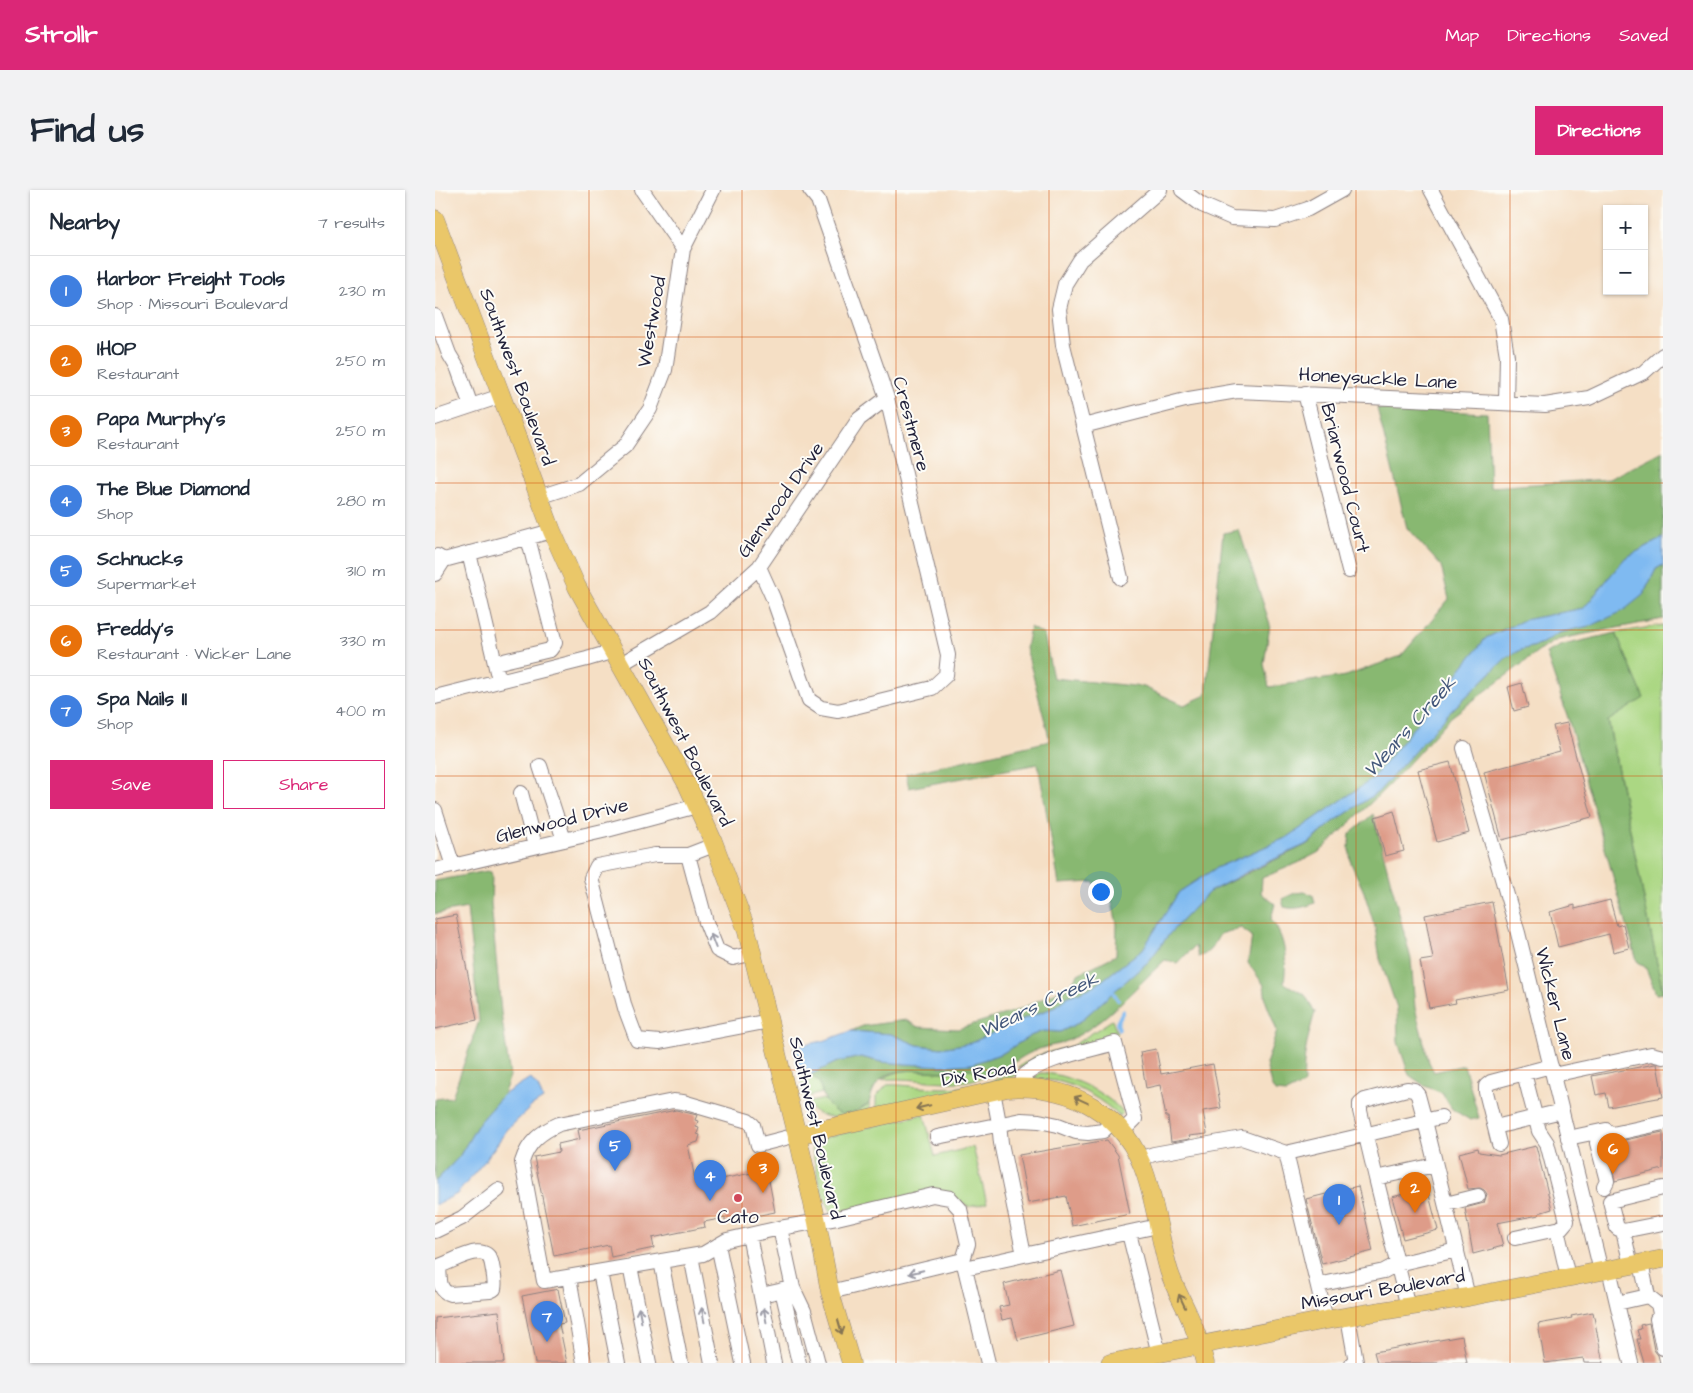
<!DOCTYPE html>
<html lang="en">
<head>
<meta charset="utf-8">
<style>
  :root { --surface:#fff; --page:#f2f2f3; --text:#1f2937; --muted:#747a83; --line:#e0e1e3; --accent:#db2777 }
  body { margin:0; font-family:"Architects Daughter",sans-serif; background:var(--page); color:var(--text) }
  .controls { position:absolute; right:15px; top:15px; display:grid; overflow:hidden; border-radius:0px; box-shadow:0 1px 4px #0004 }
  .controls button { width:45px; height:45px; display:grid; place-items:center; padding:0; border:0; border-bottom:1px solid var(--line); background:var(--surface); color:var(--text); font:25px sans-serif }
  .you { position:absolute; left:665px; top:701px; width:18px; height:18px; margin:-12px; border:4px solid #fff; border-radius:50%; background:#1a73e8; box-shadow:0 0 0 8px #1a73e833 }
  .badge { display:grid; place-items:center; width:32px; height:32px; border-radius:50%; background:var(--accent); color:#fff; font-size:16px; font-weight:700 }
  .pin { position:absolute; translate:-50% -41px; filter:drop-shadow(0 1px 2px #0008) }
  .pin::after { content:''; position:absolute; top:26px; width:18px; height:15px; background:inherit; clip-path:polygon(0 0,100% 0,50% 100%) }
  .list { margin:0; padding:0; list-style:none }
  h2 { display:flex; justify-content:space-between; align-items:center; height:65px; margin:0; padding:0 20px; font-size:21px }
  h2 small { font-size:16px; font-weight:400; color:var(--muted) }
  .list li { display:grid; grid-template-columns:32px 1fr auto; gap:15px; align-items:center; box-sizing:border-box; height:70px; padding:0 20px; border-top:1px solid var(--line) }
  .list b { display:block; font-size:19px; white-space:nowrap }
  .list p { margin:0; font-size:16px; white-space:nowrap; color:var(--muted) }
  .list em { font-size:16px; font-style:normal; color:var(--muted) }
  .actions { display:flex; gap:10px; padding:15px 20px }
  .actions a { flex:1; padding:11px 0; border:1px solid var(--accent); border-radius:0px; text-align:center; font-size:18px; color:var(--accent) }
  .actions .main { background:var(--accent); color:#fff }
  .map { position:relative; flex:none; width:1228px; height:1173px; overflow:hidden; border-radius:0px }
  header { display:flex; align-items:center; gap:30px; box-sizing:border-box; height:70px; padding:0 25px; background:var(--accent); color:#fff }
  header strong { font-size:24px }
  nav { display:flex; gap:28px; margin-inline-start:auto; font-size:18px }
  .intro { display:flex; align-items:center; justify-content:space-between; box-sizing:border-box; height:120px; padding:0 30px }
  h1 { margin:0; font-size:35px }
  .button { padding:12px 22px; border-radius:0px; background:var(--accent); color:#fff; font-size:18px; font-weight:700 }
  main { display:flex; gap:30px; padding:0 30px }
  aside { flex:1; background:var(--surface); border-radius:0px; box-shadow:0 1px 4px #0004 }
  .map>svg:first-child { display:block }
  .green { fill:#abd783; stroke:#667c5f }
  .forest { fill:#88b871; stroke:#556d56 }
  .water { fill:#7fbaf1; stroke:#506e96 }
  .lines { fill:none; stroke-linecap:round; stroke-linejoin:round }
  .stream { stroke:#7fbaf1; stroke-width:4 }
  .building { fill:#de9c89 }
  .minor-casing { stroke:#8c8080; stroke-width:16 }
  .major-casing { stroke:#8c8080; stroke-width:19 }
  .minor { stroke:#fff; stroke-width:14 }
  .major { stroke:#eac769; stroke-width:18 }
  .oneway { stroke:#9c9ca7 }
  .oneway2 { stroke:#867452 }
  .grid { fill:none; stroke:#d45411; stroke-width:1; stroke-opacity:0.55 }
  .poi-dot { fill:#d1495b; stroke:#fdfcf7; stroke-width:2 }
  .labels { text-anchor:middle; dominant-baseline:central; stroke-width:4; stroke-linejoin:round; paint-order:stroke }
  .street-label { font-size:19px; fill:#22223b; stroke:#fdfcf7 }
  .poi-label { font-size:19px; fill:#22223b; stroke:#fdfcf7 }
  .water-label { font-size:20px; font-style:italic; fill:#43577b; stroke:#fdfcf7 }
</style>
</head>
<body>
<header>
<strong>Strollr</strong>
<nav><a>Map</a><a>Directions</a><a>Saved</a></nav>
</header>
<div class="intro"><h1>Find us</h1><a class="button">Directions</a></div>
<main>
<aside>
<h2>Nearby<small>7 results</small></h2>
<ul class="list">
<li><span class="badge" style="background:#3f7fe0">1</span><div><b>Harbor Freight Tools</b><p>Shop · Missouri Boulevard</p></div><em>230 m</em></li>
<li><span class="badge" style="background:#e8710a">2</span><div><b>IHOP</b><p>Restaurant</p></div><em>250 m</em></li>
<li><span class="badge" style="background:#e8710a">3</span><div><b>Papa Murphy's</b><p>Restaurant</p></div><em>250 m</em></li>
<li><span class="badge" style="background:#3f7fe0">4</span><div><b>The Blue Diamond</b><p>Shop</p></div><em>280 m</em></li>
<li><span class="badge" style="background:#3f7fe0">5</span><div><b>Schnucks</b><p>Supermarket</p></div><em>310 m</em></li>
<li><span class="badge" style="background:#e8710a">6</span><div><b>Freddy's</b><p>Restaurant · Wicker Lane</p></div><em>330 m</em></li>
<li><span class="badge" style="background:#3f7fe0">7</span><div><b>Spa Nails II</b><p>Shop</p></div><em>400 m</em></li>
</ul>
<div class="actions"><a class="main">Save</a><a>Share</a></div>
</aside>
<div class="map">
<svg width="1228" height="1173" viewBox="0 0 1228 1173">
  <rect width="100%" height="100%" fill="#fdfcf7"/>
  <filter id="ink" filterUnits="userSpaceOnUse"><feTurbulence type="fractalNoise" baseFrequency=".02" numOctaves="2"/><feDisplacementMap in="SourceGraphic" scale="10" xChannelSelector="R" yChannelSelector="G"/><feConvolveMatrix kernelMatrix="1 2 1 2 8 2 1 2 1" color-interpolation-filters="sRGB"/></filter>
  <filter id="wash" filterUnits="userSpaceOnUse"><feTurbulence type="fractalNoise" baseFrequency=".0096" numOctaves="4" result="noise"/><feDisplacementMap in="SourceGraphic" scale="20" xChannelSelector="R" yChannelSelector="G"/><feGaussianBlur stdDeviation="1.12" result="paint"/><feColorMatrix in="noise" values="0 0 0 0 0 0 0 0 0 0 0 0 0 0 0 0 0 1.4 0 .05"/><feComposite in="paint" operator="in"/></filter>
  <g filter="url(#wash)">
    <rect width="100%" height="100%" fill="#f5dfc5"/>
    <path class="green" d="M 1228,435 L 1228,804 L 1173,530 L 1208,507 L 1181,443 Z
      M 677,830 L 682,843 L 676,847 L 640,857 L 589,878 L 583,877 L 601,866 L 637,856 Z
      M 534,878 L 540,879 L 547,886 L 558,885 C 544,888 530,893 516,892 C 492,892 469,887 446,890 C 469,875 485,882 510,882 C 518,882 526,880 534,878 Z
      M 576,882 L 583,883 L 575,889 L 444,919 L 441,916 L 441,907 L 452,895 C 462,894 473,896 484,897 C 514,899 549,899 576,882 Z
      M 605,883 C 629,882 674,903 688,923 L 685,926 L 683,925 C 667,910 647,898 626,892 C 617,890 607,890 598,888 Z
      M 377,884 L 378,887 L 384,891 L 387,903 L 368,908 L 366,886 Z
      M 389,909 L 390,911 L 422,920 L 434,914 L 435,918 L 433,921 C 410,927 388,934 370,913 Z
      M 489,924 L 500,966 L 538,957 L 552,1013 L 533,1017 L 516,1005 L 397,1023 L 386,1001 L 375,951 Z"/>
    <path class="forest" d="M 942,218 L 1052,223 L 1055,297 L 1174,289 L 1228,261 L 1228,348 L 1190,368 L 1149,418 L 1089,430 L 1051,448 L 936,590 L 853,647 L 781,678 L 744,702 L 708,759 L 660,796 L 632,807 L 618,818 L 588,829 L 536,853 L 507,858 L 482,855 L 456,844 L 416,841 L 428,836 L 471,830 L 483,837 L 523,839 L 583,820 L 634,796 L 643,784 L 681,765 L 682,734 L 676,708 L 658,692 L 624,694 L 603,574 L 474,598 L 471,584 L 615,551 L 591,458 L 595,437 L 609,445 L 618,488 L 709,497 L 749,515 L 771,505 L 788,343 L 804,340 L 835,434 L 829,474 L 834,497 L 911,486 L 966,466 L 1014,409 L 1006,376 L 972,338 Z
      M 1228,375 L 1228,429 L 1135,447 L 1122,450 L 1107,459 L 1016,527 L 955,594 L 886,661 L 863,673 L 827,688 L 826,703 L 840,714 L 836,729 C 851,750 852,768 849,793 L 870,805 L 880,822 C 873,846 867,869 869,894 L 851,903 L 840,902 L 836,895 L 831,874 L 842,841 L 831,812 L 829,795 L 813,773 L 817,746 L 806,738 L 785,744 C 779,754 775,764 763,767 L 760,756 L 742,773 L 730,770 C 700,797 671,834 632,851 C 622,856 609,856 599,861 C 580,869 568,884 547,886 C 533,873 528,882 511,882 C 480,882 442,870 434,914 C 428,917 420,923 413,924 C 394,927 387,904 384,891 L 378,887 L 377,884 L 402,872 L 426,867 L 446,872 L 470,874 L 508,876 L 537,874 L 568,863 L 595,846 L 608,841 L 625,842 L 643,833 L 714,771 L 735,743 L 774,702 L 875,653 L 897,633 L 943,602 L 1014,523 L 1071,468 L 1086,460 L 1104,455 L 1124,443 L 1158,435 L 1208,405 L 1221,379 Z
      M 1181,443 L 1209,508 L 1173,531 L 1228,803 L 1221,804 L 1211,778 L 1202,771 L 1133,528 L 1111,463 L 1128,455 Z
      M 938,624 L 976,769 L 980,818 L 994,872 L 999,882 L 1029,875 L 1044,928 L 1035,930 L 1017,919 L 1007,903 L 990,896 L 974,885 L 963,852 L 962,818 L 945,769 L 940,737 L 929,702 L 916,673 L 914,656 L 915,644 Z
      M 52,681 L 56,682 L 57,686 L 56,713 L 66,822 L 75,886 L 68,905 L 45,931 L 24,967 L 0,992 L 0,909 L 17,907 L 44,831 L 32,718 L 0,724 L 0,691 Z
      M 870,702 L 878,705 L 880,713 C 870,717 860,720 849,717 L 847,709 L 860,703 Z"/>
    <path class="water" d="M 1228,348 L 1228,375 L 1221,379 L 1208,405 L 1188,421 L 1158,435 L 1124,443 L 1104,455 L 1086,460 L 1071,468 L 1014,523 L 943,602 L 897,633 L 874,653 L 812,682 L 774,702 L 735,743 L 714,771 L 643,833 L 625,842 L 608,841 L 595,846 L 568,863 L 537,874 L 508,876 L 470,874 L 446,872 L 426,867 L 402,872 L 377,884 L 366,886 L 358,857 L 388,851 L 416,841 L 456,844 L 482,855 L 506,858 L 536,853 L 588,829 L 618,818 L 632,807 L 660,796 L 708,759 L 744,702 L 781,678 L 853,647 L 936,590 L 1051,448 L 1089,430 L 1149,418 L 1190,368 Z
      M 95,888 L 103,897 L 108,909 L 97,916 L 72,940 L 49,972 L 22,1004 L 0,1015 L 0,992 L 24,967 L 45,931 L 68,905 Z"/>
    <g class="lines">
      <path class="stream" d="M 676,799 L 683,810
        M 684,839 L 682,833 L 688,821"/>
    </g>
    <g id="blocks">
      <path class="building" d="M 1087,493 L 1093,517 L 1079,521 L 1073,497 Z
        M 1132,533 L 1157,627 L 1067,650 L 1049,582 L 1125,562 L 1118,536 Z
        M 1015,572 L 1034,643 L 1002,652 L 983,580 Z
        M 959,621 L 969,661 L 950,666 L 940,627 Z
        M 1175,710 L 1182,736 L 1188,734 L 1194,758 L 1178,762 L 1174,744 L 1123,757 L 1115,722 L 1140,715 L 1140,719 Z
        M 1057,712 L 1074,800 L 1020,810 L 1021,813 L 994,818 L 985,771 L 998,769 L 990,725 Z
        M 21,725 L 42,830 L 0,839 L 0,729 Z
        M 721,859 L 726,884 L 778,874 L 786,918 L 768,921 L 772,944 L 754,946 L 755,949 L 736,952 L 733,927 L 731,927 L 725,895 L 711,898 L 705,862 Z
        M 1220,874 L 1222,874 L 1228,907 L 1174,917 L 1171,903 L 1161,905 L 1157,886 Z
        M 241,920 L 262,925 L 260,930 L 263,931 L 261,937 L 264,938 L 262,944 L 265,945 L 263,952 L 253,955 L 261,994 L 332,980 L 340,1022 L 290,1032 L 290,1028 L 269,1032 L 270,1037 L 217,1048 L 219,1058 L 176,1067 L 174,1055 L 119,1066 L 99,967 L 124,962 L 123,954 L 145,949 L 143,940 Z
        M 1228,942 L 1228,979 L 1180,991 L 1171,954 Z
        M 672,950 L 683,965 L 695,1024 L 637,1036 L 631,1006 L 593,1013 L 584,965 Z
        M 1101,956 L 1117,1019 L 1104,1023 L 1104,1025 L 1062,1033 L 1068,1056 L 1038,1064 L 1030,1018 L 1049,1013 L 1052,1004 L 1049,1000 L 1045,998 L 1033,999 L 1024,963 L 1043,958 L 1044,962 L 1064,965 Z
        M 923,996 L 938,1061 L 887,1074 L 871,1009 Z
        M 993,1001 L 1003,1040 L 968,1049 L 957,1007 L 973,1003 L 974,1006 Z
        M 625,1080 L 639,1136 L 583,1150 L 577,1128 L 567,1130 L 564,1117 L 574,1115 L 569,1094 Z
        M 123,1099 L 130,1133 L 124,1134 L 132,1173 L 100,1173 L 87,1106 Z
        M 64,1121 L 69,1173 L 0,1173 L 0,1128 Z
        M 1158,1122 L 1168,1173 L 1149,1173 L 1148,1168 L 1110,1173 L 1103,1134 L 1137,1128 L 1136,1126 Z
        M 1214,1133 L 1219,1160 L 1223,1165 L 1225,1173 L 1209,1173 L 1202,1149 L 1205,1149 L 1202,1140 L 1206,1139 L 1205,1135 Z
        M 1027,1146 L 1032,1173 L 942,1173 L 939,1162 Z"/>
    </g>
  </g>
  <g filter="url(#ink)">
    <use href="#blocks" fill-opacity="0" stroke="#8c8080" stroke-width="1"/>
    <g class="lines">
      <defs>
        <path id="minor" d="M 207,0 L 248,59
          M 747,0 L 767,15 L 797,28 L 840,30 L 873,19 L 907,0
          M 996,0 L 1066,129 L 1072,166 L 1071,213
          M 0,126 L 14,164 L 23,179 L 36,216
          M 870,203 L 914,381
          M 0,228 L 66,206
          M 648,236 L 754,209 L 802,201 L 1110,215 L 1154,208 L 1209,182 L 1228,165
          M 104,307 L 144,294 L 190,256 L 215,219 L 230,180 L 248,59 L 278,0
          M 34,363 L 62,482
          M 9,370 L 117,341
          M 324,377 L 338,408 L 374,510 L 386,518 L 403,521 L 497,498 L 511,485 L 513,465 L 452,208 L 383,10 L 375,0
          M 0,384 L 9,370 L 2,366
          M 686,388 L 628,155 L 624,119 L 630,94 L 645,70 L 725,0
          M 60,473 L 115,460 L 120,453 L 93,348
          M 186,474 L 275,422 L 324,377 L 424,229 L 452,208
          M 0,507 L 152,469 L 179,461
          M 1029,558 L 1083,743 L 1166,1081
          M 105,576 L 129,650
          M 86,603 L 100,656
          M 0,620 L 18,676
          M 279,655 L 253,665 L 220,665 L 162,676 L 156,688 L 190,818 L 202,850 L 225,852 L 334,831
          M 253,665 L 271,732 L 282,760 L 298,768 L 318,763
          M 0,680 L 172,640 L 262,616
          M 1118,885 L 1216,864 L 1228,867
          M 588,897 L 588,887 C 604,869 656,860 680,853 L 700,929 L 687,942
          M 558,901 L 564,933 L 566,953 L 589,1065 L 723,1036
          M 1060,937 L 1127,921
          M 362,945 L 323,955 L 318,935 L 313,931 L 248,912 L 238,911 L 124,934 C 106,942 93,952 87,972 L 109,1091 L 268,1064 L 292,1050 L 345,1038 L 402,1028 L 498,1005 L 515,1008 L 525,1019 L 533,1054 L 528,1070 L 553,1173
          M 502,947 L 586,930 L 604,931 L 623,935 L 641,942 L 653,943 L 668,941 L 677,932
          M 1133,948 L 1171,940
          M 1064,954 L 1051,902 L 1051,896 L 1056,892 L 1116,876
          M 851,963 L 891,1130
          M 704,969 L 719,964 L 807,948 L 851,963 L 1006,927
          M 941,988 L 925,921 L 925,914 L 930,910 L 972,899 L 979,900 L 983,905 L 990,931 L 1033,1107
          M 1169,997 L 1172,991 L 1162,953 L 1164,947 L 1228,933
          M 1011,1014 L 1043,1006
          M 1122,1039 L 1133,1087
          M 0,1041 L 27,1028 L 63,1000
          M 1188,1041 L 1228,1033
          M 694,1043 L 724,1164
          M 314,1045 L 339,1173
          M 1080,1048 L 1126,1038 L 1132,1031 L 1112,953 L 1104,941 L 1089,883
          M 283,1055 L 308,1173
          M 256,1066 L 277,1173
          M 226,1071 L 246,1173
          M 1206,1073 L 1213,1106 L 1223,1114 L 1228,1138
          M 1196,1075 L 1188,1041 L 1182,1038 L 1175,1011 L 1228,998
          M 195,1076 L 214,1173
          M 0,1077 C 15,1075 52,1046 57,1075 C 58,1082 61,1091 59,1099 L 55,1101 L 15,1104 C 3,1101 5,1087 4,1076
          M 530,1078 L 589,1065
          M 1174,1079 L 1196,1173
          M 165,1082 L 183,1173
          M 134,1087 L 149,1173
          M 883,1095 L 949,1081 L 962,1074 L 1022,1060
          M 358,1098 L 369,1121 L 383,1173
          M 347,1100 L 364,1173
          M 395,1102 L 528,1070
          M 326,1105 L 358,1098 L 345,1038
          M 1182,1113 L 1213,1106
          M 973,1117 L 941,988 L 1000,975
          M 913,1127 L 921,1172 L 917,1173
          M 1222,1129 L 1228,1158"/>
        <path id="major" d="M 0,29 L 117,341 L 142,397 L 252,594 L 278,651 L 311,738 L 365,957 L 382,1032 L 395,1102 L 416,1173
          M 362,945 L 572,898 C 635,894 691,922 711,986 C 721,1017 725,1050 734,1081 C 739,1097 748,1112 754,1126 C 761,1141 766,1157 770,1173
          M 675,1173 L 891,1130 L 1033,1107 L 1228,1069"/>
      </defs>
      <use href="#minor" class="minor-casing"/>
      <use href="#major" class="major-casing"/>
      <use href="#minor" class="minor"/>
      <use href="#major" class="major"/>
    </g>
    <defs><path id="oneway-shaft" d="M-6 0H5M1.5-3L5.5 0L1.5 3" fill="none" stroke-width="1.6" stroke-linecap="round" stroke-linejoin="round" transform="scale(1.25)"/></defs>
    <g class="oneway">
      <use href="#oneway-shaft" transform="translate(278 751) rotate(-111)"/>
      <use href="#oneway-shaft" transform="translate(481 1082) rotate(167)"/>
      <use href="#oneway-shaft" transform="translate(205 1125) rotate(-101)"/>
      <use href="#oneway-shaft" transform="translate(268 1125) rotate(-101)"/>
      <use href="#oneway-shaft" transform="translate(330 1125) rotate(-101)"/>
    </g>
    <g class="oneway2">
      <use href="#oneway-shaft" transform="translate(646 910) rotate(-155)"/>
      <use href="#oneway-shaft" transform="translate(488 917) rotate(167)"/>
      <use href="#oneway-shaft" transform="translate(747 1111) rotate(-115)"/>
      <use href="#oneway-shaft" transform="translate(405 1137) rotate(74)"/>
    </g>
  </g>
  <path class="grid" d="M 154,0 L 154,1173M 307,0 L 307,1173M 461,0 L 461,1173M 614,0 L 614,1173M 768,0 L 768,1173M 921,0 L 921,1173M 1075,0 L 1075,1173M 0,147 L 1228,147M 0,293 L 1228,293M 0,440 L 1228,440M 0,586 L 1228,586M 0,733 L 1228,733M 0,880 L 1228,880M 0,1026 L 1228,1026"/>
  <circle class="poi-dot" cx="303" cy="1008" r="5"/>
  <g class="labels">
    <g class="street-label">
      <text transform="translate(217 132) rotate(-80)">Westwood</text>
      <text transform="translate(82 187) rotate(70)">Southwest Boulevard</text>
      <text transform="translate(943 189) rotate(3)">Honeysuckle Lane</text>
      <text transform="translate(476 234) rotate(75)">Crestmere</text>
      <text transform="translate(910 288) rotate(76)">Briarwood Court</text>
      <text transform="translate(346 310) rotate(-55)">Glenwood Drive</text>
      <text transform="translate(250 552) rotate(63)">Southwest Boulevard</text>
      <text transform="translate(127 631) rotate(-14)">Glenwood Drive</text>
      <text transform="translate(1120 814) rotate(76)">Wicker Lane</text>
      <text transform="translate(544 884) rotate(-10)">Dix Road</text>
      <text transform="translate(381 938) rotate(77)">Southwest Boulevard</text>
      <text transform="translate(948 1100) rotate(-10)">Missouri Boulevard</text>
    </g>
    <g class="poi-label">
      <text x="303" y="1027">Cato</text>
    </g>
    <g class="water-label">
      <text transform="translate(975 537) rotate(-48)">Wears Creek</text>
      <text transform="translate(604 815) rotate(-25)">Wears Creek</text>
    </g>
  </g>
</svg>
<div class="controls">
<button>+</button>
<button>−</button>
</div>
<div class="you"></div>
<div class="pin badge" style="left:904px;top:1035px;background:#3f7fe0">1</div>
<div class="pin badge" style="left:980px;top:1023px;background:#e8710a">2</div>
<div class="pin badge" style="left:328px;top:1003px;background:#e8710a">3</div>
<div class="pin badge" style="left:275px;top:1011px;background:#3f7fe0">4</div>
<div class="pin badge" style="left:180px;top:981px;background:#3f7fe0">5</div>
<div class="pin badge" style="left:1178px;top:984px;background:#e8710a">6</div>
<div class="pin badge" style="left:112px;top:1152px;background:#3f7fe0">7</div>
</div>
</main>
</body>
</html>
